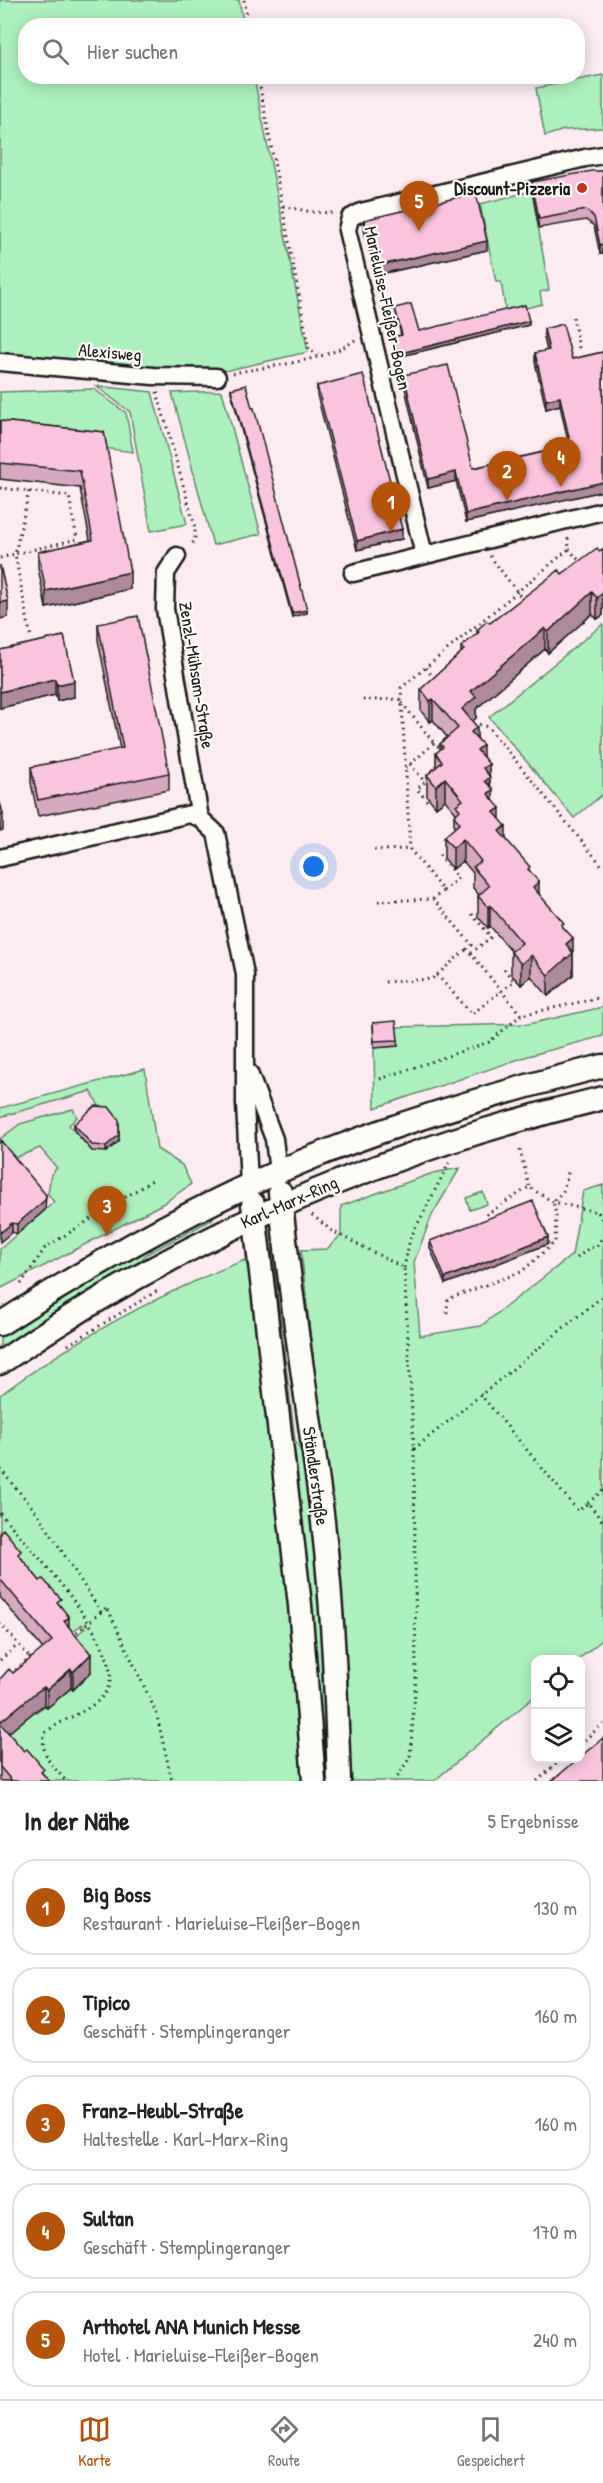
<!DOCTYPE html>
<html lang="de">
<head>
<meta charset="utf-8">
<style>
  :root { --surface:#fff; --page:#f2f2f2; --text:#222; --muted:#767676; --line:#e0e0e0; --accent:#b45309 }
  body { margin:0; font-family:"Patrick Hand",sans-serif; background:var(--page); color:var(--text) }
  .controls { position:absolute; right:18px; bottom:18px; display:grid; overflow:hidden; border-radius:12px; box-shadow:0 3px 15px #0003 }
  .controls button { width:54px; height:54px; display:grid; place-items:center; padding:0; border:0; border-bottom:2px solid var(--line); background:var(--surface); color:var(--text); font:30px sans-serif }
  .you { position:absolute; left:314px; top:867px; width:21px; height:21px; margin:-15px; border:4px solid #fff; border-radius:50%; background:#1a73e8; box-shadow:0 0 0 9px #1a73e833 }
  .badge { display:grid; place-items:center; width:39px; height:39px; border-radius:50%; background:var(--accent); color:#fff; font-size:20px; font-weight:700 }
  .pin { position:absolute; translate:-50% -50px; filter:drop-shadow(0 2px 3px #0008) }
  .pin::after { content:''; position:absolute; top:32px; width:21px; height:18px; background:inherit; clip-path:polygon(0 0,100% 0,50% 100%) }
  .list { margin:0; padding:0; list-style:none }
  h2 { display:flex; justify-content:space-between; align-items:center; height:78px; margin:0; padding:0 24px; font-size:26px }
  h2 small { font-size:20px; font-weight:400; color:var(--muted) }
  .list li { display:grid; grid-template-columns:39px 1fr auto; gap:18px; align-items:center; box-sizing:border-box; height:96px; margin:0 12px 12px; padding:0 12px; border:2px solid var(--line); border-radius:24px }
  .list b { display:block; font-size:22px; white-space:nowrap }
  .list p { margin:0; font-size:20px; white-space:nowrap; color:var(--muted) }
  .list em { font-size:20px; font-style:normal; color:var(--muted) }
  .icon { flex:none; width:33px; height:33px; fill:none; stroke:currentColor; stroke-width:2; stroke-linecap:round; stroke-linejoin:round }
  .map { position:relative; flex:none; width:603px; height:1781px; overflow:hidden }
  .search { position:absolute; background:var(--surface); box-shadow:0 3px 15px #0003; left:18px; right:18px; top:18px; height:66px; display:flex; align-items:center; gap:15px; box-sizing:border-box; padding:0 21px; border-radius:24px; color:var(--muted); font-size:22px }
  .sheet { height:618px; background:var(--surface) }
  nav { display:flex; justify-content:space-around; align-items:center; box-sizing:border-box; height:84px; border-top:2px solid var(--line); background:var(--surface); font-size:16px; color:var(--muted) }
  nav a { display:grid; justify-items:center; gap:3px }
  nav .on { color:var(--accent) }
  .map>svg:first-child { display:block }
  .built { fill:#fbdfeb }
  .green { fill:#acf1bd; stroke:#64866c; stroke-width:1.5 }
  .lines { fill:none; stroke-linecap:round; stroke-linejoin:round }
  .minor-casing { stroke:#1c1c1c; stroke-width:21 }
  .major-casing { stroke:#1c1c1c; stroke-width:27 }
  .path { stroke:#1c1c1c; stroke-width:3; stroke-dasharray:1.5 4.5; stroke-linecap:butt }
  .minor { stroke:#fdfcf7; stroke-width:16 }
  .major { stroke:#fdfcf7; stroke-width:22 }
  .wall { fill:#d7a9c0; stroke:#1c1c1c; stroke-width:1.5 }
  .shaded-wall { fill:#af899c; stroke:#1c1c1c; stroke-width:1.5 }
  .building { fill:#fac4df; stroke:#1c1c1c; stroke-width:1.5 }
  .poi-dot { fill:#c8321e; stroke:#fdfcf7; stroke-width:2 }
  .labels { text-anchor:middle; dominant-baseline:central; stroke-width:4.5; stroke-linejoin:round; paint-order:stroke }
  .poi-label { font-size:18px; font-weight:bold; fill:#1c1c1c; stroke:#fdfcf7; text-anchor:end }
  .street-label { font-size:18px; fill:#1c1c1c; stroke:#fdfcf7 }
</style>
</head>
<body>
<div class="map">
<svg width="603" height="1781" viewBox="0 0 603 1781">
  <rect width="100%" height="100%" fill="#fcebf0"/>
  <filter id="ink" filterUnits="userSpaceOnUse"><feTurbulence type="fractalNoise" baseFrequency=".0167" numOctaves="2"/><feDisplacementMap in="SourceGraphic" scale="12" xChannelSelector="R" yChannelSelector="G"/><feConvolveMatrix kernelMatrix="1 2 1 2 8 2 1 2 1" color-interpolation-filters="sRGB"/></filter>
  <g filter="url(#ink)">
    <path class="built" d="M 145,1069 L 157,1150 L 75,1184 L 0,1249 L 0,1108 Z"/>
    <path class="green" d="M 0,0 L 239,0 L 244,25 L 26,26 L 26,76 L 254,77 L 308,352 L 220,372 L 153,372 L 0,354 Z
      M 603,75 L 603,128 L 564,130 L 545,136 L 536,88 Z
      M 532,191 L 549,290 L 540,292 L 542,304 L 506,313 L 501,282 L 496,282 L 480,204 Z
      M 96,386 L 152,392 L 187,524 L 151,531 L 130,412 Z
      M 94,389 L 126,413 L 133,452 L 0,435 L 0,392 Z
      M 222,391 L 261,534 L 213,545 L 172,393 Z
      M 603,624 L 603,794 L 574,818 L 489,717 Z
      M 603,1007 L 603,1036 L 528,1056 L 375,1108 L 374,1048 L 398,1046 L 396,1027 L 529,1024 Z
      M 145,1069 L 157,1149 L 182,1165 L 191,1184 L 164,1203 L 0,1289 L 0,1249 L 54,1202 L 48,1194 L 51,1174 L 57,1168 L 40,1148 L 14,1158 L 0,1139 L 20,1124 L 73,1109 L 77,1117 L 69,1125 L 92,1151 L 119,1141 L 119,1126 L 99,1106 L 91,1091 L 0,1117 L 0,1108 Z
      M 460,1168 L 432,1215 L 414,1262 L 420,1336 L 481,1326 L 572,1255 L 583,1191 L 603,1185 L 603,1639 L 579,1659 L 536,1660 L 535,1696 L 434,1781 L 350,1781 L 347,1667 L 301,1250 L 327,1249 L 341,1235 L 341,1206 L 433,1173 Z
      M 483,1192 L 487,1204 L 470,1210 L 466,1198 Z
      M 212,1213 L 213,1219 L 147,1254 L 129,1271 L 0,1352 L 0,1336 L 44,1306 Z
      M 272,1250 L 295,1440 L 305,1459 L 315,1543 L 322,1626 L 329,1781 L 324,1781 L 314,1638 L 268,1251 Z
      M 245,1260 L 250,1273 C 270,1442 292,1611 303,1781 L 39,1781 L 0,1734 L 9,1733 L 32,1708 L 36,1712 L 85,1679 L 67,1644 L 85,1628 L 82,1624 L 69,1635 L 0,1550 L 0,1395 C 74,1340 159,1294 245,1260 Z"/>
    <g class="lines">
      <defs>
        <path id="minor" d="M 0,362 L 153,376 L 217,377
          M 424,555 L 347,230 L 350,218 L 361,212 L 585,158 L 603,155
          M 177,556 L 166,573 L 165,609 L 200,818
          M 353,573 L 603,511
          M 0,858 L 190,814 L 200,818 L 216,833 L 245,974 L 245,1104 L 249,1185
          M 249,1073 L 274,1139 L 278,1172"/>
        <path id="major" d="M 280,1192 C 290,1303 310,1412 323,1522 C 333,1608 336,1694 339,1781
          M 253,1204 L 300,1605 L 314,1781
          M 0,1324 C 100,1260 203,1202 313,1157 C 407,1119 504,1091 603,1066
          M 0,1363 C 183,1236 387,1150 603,1098"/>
      </defs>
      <use href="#minor" class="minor-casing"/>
      <use href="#major" class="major-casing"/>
      <path class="path" d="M 244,0 L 249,26
        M 258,76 L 309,349 L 318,355
        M 283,206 L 312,212 L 333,213
        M 573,317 L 579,348
        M 233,373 C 268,366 330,361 356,339
        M 157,392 L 195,527 L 195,541 L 190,545
        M 0,488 L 69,496 L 77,539 L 15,554 L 31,638
        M 569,549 L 582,564
        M 490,556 L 524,601
        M 0,558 L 15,554 L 29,491
        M 426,668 L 436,681
        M 363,700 L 402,699
        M 402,703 L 434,743
        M 474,727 L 478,724 L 488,727 L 603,867
        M 410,764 L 425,782 L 417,789 L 429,803
        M 406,768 L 434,743 L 442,750
        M 374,850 L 410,849
        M 439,855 L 458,878 L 443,891
        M 433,899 L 472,945 L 467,949 L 521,1015 L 603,997
        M 378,901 L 433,899 L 443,891 L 410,849 L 401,688 L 569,549 L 568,538
        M 471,953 L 491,937 L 472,914
        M 437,975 L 472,1014 L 514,981 L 504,969
        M 385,982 L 432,979 L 467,949
        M 380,1079 L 489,1042 L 521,1015
        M 520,1150 L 529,1186
        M 312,1215 L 332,1231 L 404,1268 L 414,1449 L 416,1679 L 410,1757 L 395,1781
        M 485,1221 L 487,1214 L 529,1187 L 553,1202 L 598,1212 L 603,1221
        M 577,1258 L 589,1248 L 597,1246 L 603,1236
        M 404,1268 L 410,1239 L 449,1163
        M 21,1284 L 45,1248 L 154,1179
        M 447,1313 L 448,1299 L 521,1272 L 555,1242 L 556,1214 L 553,1202 L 563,1191 L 569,1169
        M 68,1345 L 157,1291
        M 480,1394 L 578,1511 L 588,1503 L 603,1522
        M 414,1449 L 603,1296
        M 0,1469 L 38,1514 L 101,1612 L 107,1607 L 156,1712 L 172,1781
        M 588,1503 L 603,1490
        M 0,1513 C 26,1544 123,1644 109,1685 C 100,1711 63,1716 44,1734 C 40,1755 53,1766 66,1781
        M 0,1623 L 30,1658
        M 72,1636 L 101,1612
        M 0,1660 L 18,1645
        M 11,1674 L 30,1658 L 34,1658
        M 580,1744 L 603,1724
        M 537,1781 L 563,1758"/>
      <use href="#minor" class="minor"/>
      <use href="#major" class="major"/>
    </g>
    <path class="wall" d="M 603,171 L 603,254 L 600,254 L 594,226 L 586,220 L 539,228 L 532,191 L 532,182 Z
      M 364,220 L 487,250 L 376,275 L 364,230 Z
      M 395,308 L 419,331 L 529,325 L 397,357 L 393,337 L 401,335 Z
      M 544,329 L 572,359 L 603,352 L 603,491 L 466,522 L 456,481 L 428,488 L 404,384 L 404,375 L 473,468 L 569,446 L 560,405 L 546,409 L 535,362 L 535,353 L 547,351 L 544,338 Z
      M 317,386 L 402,539 L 357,550 L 317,395 Z
      M 231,389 L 252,408 L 307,613 L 292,617 L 231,392 Z
      M 0,421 L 104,432 L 130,589 L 46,608 L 38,568 L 38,552 L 90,540 L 80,488 L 0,479 Z
      M 603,549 L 603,615 L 597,619 L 592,614 L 548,653 L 545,649 L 476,709 L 476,718 L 472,721 L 489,775 L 493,801 L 506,839 L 530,871 L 539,894 L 564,928 L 573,952 L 573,975 L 548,996 L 531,976 L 521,985 L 511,974 L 511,952 L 512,952 L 490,926 L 488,928 L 478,917 L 478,896 L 479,895 L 473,888 L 473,873 L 463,861 L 453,869 L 444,858 L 444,837 L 454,829 L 454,816 L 456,813 L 445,800 L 436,807 L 427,796 L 427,775 L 436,767 L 436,753 L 440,750 L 440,744 L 447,737 L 433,720 L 430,722 L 421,711 L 421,689 L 461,653 L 461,647 L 477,634 L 477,630 L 490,623 L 562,574 Z
      M 98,624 L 169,773 L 169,790 L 38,816 L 31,783 L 31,767 L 120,749 L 98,640 Z
      M 64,636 L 74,697 L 57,701 L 55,695 L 0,708 L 0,650 Z
      M 373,1023 L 398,1040 L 398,1046 L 374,1048 Z
      M 74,1124 L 119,1141 L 106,1152 L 92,1151 L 74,1130 Z
      M 0,1140 L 45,1210 L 17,1234 L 12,1232 Z
      M 430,1241 L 548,1244 L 445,1284 L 430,1248 Z
      M 0,1532 L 61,1607 L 69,1628 L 91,1672 L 73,1690 L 71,1688 L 47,1708 L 44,1705 L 35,1711 L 8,1733 L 49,1781 L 0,1781 L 0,1679 L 13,1673 L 43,1649 L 0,1597 Z"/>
    <path class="shaded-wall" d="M 487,241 L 487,250 L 376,275 L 376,266 Z
      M 603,244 L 603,254 L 600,254 L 600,245 Z
      M 529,321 L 529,325 L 397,357 L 397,354 Z
      M 560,397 L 560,405 L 546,409 L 546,400 Z
      M 456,472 L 456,481 L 428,488 L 428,479 Z
      M 603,482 L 603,491 L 466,522 L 466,514 Z
      M 402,529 L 402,539 L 357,550 L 357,541 Z
      M 130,572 L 130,589 L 46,608 L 46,591 Z
      M 592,592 L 592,614 L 548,653 L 548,632 Z
      M 603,593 L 603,615 L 597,619 L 597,598 Z
      M 8,601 L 8,617 L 0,619 L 0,603 Z
      M 307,610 L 307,613 L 292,617 L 292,613 Z
      M 545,628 L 545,649 L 476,709 L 476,718 L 462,730 L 462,709 L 471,691 Z
      M 55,679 L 55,695 L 0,708 L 0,692 Z
      M 74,681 L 74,697 L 57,701 L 57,685 Z
      M 433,699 L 433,720 L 430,722 L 430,701 Z
      M 477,727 L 477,748 L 471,732 Z
      M 483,745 L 483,767 L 477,750 Z
      M 489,764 L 490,792 L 493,789 L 493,811 L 485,788 L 483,768 Z
      M 445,778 L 445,800 L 436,807 L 436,786 Z
      M 500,808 L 500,829 L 494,812 Z
      M 0,814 L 3,814 L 3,830 L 0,831 Z
      M 506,826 L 506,847 L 499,831 Z
      M 463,839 L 463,861 L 453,869 L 453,848 Z
      M 539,882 L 539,903 L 533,887 Z
      M 490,905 L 490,926 L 488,928 L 488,907 Z
      M 573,938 L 573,975 L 548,996 L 548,975 L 566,944 Z
      M 531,955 L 531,976 L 521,985 L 521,964 Z
      M 119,1126 L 119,1141 L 106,1152 L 106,1146 Z
      M 46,1195 L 45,1210 L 17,1234 L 17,1224 Z
      M 12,1223 L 12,1232 L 0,1242 L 0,1233 Z
      M 548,1237 L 548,1244 L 445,1284 L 445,1278 Z
      M 69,1617 L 69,1635 L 64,1621 Z
      M 91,1654 L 91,1672 L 73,1690 L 73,1672 Z
      M 71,1669 L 71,1688 L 47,1708 L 47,1690 Z
      M 44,1687 L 44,1705 L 35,1711 L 0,1740 L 0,1722 L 35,1693 Z"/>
    <path class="building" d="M 592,171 L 603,171 L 603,244 L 600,245 L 594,217 L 586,210 L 539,219 L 532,182 Z
      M 476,193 L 487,241 L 376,266 L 364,220 Z
      M 411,304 L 419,331 L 525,305 L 529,321 L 397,354 L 393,337 L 402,335 L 395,308 Z
      M 563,324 L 572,359 L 603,352 L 603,482 L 466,514 L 456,472 L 428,479 L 404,375 L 448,365 L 473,468 L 571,446 L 560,397 L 546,400 L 535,353 L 549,350 L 544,329 Z
      M 363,374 L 402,529 L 357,541 L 317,386 Z
      M 246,385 L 252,408 L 254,408 L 307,610 L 292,613 L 231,389 Z
      M 0,421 L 104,432 L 130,572 L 46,591 L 38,552 L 93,540 L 80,471 L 0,463 Z
      M 597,548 L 599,551 L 603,549 L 603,593 L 597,598 L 592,592 L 548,632 L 545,628 L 471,691 L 476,697 L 462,709 L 477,727 L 471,732 L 483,745 L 477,750 L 489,764 L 483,768 L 490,777 L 485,781 L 493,789 L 488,794 L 500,808 L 494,812 L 506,826 L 499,831 L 530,867 L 528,869 L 539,882 L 533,887 L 564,923 L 561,925 L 573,938 L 566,944 L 573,953 L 548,975 L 531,955 L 521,964 L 511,952 L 522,943 L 490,905 L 488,907 L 478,896 L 489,886 L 473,867 L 481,861 L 463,839 L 453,848 L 444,837 L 460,823 L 454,816 L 460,810 L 456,805 L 463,800 L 445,778 L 436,786 L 427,775 L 442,762 L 436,753 L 443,747 L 440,744 L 458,728 L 433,699 L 430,701 L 421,689 L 464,650 L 461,647 L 479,632 L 477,630 L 487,621 L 490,623 L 559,570 L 562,574 Z
      M 0,565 L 8,601 L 0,603 Z
      M 138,616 L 169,773 L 38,800 L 31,767 L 123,748 L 98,624 Z
      M 64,636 L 74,681 L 57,685 L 55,679 L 0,692 L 0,650 Z
      M 0,802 L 3,814 L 0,814 Z
      M 396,1021 L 398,1040 L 374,1041 L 373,1023 Z
      M 95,1106 L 109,1107 L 119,1120 L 119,1135 L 106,1146 L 92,1145 L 74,1124 Z
      M 0,1140 L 46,1195 L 45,1200 L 17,1224 L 12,1223 L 0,1233 Z
      M 533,1201 L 548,1237 L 445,1278 L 430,1241 Z
      M 3,1529 L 21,1551 L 18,1554 L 40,1581 L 43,1579 L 61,1599 L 57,1602 L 69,1617 L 64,1621 L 91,1654 L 73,1672 L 71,1669 L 47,1690 L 44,1687 L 35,1693 L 0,1722 L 0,1679 L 9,1669 L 13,1673 L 52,1641 L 0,1579 L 0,1532 Z
      M 0,1723 L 24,1751 L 27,1749 L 44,1769 L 41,1772 L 49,1781 L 12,1781 L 0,1767 Z
      M 603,1738 L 603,1781 L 552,1781 L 579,1758 L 580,1758 L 580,1757 Z"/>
  </g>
  <circle class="poi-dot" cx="582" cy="188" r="6"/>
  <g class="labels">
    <g class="poi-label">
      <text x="570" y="188">Discount-Pizzeria</text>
    </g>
    <g class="street-label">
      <text transform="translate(388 308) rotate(78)">Marieluise-Fleißer-Bogen</text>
      <text transform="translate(110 352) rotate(5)">Alexisweg</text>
      <text transform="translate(197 675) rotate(81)">Zenzl-Mühsam-Straße</text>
      <text transform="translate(289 1202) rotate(-24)">Karl-Marx-Ring</text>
      <text transform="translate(316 1476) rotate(82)">Ständlerstraße</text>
    </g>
  </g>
</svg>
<div class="controls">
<button><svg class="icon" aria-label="locate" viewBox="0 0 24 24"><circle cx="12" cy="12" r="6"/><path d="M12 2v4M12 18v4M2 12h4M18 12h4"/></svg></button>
<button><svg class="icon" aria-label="layers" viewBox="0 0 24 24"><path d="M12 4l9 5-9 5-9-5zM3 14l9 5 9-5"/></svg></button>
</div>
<div class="you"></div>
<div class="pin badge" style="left:391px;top:532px">1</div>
<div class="pin badge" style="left:507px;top:501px">2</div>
<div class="pin badge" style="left:107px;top:1236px">3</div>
<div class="pin badge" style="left:561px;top:487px">4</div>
<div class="pin badge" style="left:419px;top:231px">5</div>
<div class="search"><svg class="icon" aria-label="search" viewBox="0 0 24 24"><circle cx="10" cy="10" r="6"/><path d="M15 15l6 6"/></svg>Hier suchen</div>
</div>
<section class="sheet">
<h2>In der Nähe<small>5 Ergebnisse</small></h2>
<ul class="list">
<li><span class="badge">1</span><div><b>Big Boss</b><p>Restaurant · Marieluise-Fleißer-Bogen</p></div><em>130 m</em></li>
<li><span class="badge">2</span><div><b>Tipico</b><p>Geschäft · Stemplingeranger</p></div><em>160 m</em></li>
<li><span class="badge">3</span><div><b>Franz-Heubl-Straße</b><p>Haltestelle · Karl-Marx-Ring</p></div><em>160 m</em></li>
<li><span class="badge">4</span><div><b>Sultan</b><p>Geschäft · Stemplingeranger</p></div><em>170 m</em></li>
<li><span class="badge">5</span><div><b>Arthotel ANA Munich Messe</b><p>Hotel · Marieluise-Fleißer-Bogen</p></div><em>240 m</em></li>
</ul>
</section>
<nav>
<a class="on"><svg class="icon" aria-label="map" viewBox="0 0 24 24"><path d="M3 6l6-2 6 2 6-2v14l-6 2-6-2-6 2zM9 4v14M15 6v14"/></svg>Karte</a>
<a><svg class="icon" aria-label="directions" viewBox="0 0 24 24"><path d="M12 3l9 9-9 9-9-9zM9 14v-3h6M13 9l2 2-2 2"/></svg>Route</a>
<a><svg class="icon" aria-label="saved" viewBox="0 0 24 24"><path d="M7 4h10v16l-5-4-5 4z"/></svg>Gespeichert</a>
</nav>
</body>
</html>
